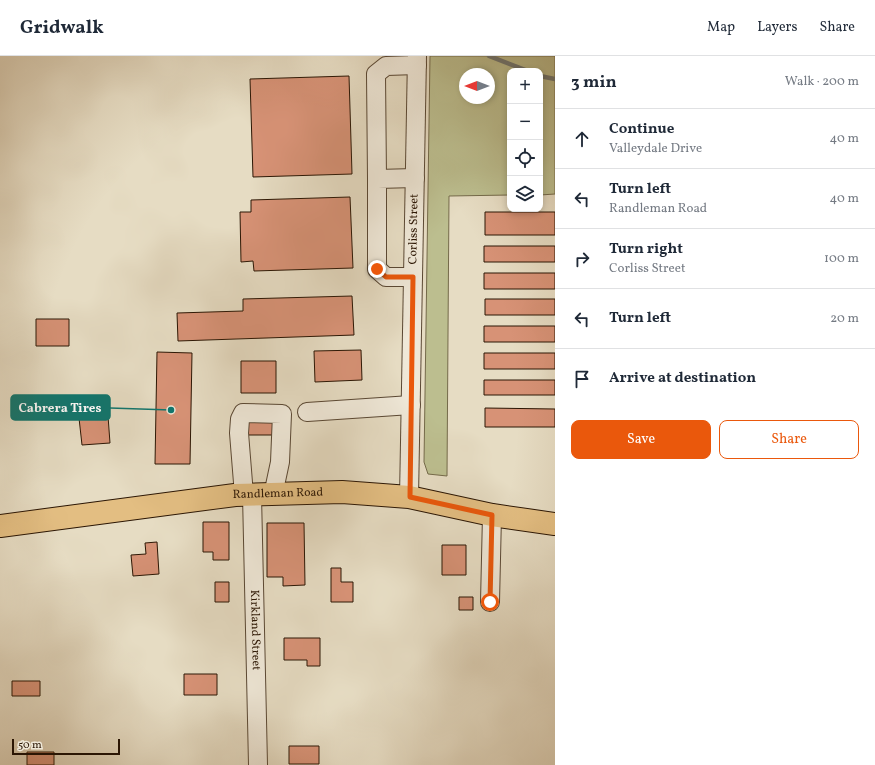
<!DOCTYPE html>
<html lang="en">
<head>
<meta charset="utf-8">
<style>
  :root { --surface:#fff; --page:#f6f6f7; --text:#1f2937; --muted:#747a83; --line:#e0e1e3; --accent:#ea580c }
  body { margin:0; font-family:Vollkorn,serif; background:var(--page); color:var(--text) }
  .controls { position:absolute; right:12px; top:12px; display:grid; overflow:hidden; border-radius:8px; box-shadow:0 2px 6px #0003 }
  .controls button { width:36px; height:36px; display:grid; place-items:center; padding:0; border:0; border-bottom:1px solid var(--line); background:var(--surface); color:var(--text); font:20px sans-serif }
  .compass { position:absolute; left:459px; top:12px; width:36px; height:36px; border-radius:50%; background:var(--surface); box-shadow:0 2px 6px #0003; rotate:270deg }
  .scale { position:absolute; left:12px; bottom:10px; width:108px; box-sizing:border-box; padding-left:4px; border:2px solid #2b1604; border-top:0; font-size:11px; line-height:14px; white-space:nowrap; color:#2b1604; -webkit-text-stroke:3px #efe8d8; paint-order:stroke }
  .stop { position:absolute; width:12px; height:12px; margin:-9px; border:3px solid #ea580c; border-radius:50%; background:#fff }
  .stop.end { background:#ea580c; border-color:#fff; box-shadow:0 1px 4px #0008 }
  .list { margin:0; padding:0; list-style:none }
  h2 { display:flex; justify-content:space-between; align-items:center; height:52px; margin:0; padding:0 16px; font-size:17px }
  h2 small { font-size:13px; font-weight:400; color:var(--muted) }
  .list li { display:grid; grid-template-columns:26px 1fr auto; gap:12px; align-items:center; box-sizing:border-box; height:60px; padding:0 16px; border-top:1px solid var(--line) }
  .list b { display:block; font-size:15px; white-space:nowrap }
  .list p { margin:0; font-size:13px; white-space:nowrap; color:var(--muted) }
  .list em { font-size:13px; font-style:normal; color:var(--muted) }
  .actions { display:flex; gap:8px; padding:12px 16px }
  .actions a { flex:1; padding:9px 0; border:1px solid var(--accent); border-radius:8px; text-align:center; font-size:14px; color:var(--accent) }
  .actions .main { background:var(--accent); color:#fff }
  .icon { flex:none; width:22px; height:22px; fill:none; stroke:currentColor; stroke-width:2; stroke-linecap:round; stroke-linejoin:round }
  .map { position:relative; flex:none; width:555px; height:709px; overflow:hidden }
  header { display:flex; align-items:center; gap:24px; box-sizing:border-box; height:56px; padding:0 20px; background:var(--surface); border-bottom:1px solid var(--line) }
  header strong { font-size:19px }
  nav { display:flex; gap:22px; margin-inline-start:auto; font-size:14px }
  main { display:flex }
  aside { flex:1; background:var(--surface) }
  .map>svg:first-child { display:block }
  .green { fill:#bcbe8f; stroke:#746a4a; fill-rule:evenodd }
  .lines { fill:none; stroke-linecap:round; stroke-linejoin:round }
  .stream { stroke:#6f7774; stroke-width:4.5 }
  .building { fill:#d79276; stroke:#2b1604 }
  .minor-casing { stroke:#5a4834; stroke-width:20 }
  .major-casing { stroke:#2b1604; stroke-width:24 }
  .minor { stroke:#efe8d8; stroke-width:18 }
  .major { stroke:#e3be82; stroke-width:22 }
  .route { stroke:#ea580c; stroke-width:5 }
  .labels { text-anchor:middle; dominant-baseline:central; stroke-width:3; stroke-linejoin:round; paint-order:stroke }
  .street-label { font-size:12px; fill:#2b1604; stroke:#efe8d8 }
  .leader { fill:none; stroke:#0f766e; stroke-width:1.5 }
  .callout-dot { fill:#0f766e; stroke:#efe8d8; stroke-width:1.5 }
  .callout { fill:#0f766e; stroke:#0f766e; stroke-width:1.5 }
  .callout-label { font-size:13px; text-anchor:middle; font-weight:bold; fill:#fff }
</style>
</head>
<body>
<header>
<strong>Gridwalk</strong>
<nav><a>Map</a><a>Layers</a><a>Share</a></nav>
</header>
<main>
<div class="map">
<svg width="555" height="709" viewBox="0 0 555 709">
  <rect width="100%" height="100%" fill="#e6dcc3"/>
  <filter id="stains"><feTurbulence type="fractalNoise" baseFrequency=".005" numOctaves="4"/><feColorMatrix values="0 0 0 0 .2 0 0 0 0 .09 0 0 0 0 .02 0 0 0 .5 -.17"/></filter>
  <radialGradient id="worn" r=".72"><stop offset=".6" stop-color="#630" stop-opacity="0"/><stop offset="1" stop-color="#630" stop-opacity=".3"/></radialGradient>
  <path class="green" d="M 430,0 L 555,0 L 555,138 L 540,139 L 540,15 L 510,15 L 510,139 L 449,140 L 447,420 L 428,418 L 424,406 ZM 465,18 L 489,18 L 489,42 L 465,42 Z"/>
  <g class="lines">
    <path class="stream" d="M 489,0 L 528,15
      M 540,20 L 555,23"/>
  </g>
  <path class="building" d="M 349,20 L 352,118 L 253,121 L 250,23 Z
    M 350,141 L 353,212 L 254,215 L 253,205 L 241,206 L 240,156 L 251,156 L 251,144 Z
    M 485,156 L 555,156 L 555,179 L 485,179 Z
    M 484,190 L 555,190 L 555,206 L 484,206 Z
    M 484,217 L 555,217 L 555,233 L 484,233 Z
    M 352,240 L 354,279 L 178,285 L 177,257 L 243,255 L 243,243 Z
    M 485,243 L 555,243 L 555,259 L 485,259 Z
    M 36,263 L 69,263 L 69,290 L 36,290 Z
    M 484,270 L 555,270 L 555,286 L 484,286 Z
    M 361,294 L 362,324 L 315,326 L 314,295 Z
    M 157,296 L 192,297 L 190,408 L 155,408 Z
    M 484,297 L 555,297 L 555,313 L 484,313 Z
    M 241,305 L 276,305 L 276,337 L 241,337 Z
    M 484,324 L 555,324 L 555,339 L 484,339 Z
    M 485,352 L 555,353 L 555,371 L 485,371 Z
    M 108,360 L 110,387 L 82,389 L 79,362 Z
    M 244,363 L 278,363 L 278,379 L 244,379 Z
    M 203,466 L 229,466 L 229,504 L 213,504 L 213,496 L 203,496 Z
    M 267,467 L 304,467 L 305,529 L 283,530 L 283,521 L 267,521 Z
    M 157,486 L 159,518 L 133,520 L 131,499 L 146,498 L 145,487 Z
    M 442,489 L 466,489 L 466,519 L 442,519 Z
    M 331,512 L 341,512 L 341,526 L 353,526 L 353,546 L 331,546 Z
    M 215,526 L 229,526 L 229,546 L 215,546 Z
    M 459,541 L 473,541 L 473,554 L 459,554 Z
    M 284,582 L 320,582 L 320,610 L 307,610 L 307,604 L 284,604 Z
    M 184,618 L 217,618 L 217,639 L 184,639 Z
    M 12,625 L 40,625 L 40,640 L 12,640 Z
    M 289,690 L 319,690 L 319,708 L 289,708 Z
    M 27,696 L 54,696 L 54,709 L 27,709 Z"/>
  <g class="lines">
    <defs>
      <g id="minor">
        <path d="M 377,123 L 376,18 L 386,10 L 417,9"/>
        <path d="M 413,221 L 386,221 L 377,213 L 377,123 L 415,122"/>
        <path d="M 307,356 L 411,349"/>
        <path d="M 244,439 L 239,377 L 240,363 L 243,357 L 282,358 L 280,406 L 273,439"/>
        <path id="s1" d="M 252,439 L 258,709"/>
        <path id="s2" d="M 409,441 L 417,0"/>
        <path d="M 490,546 L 492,459"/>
      </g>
      <g id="major">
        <path id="s3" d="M 0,470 L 235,439 L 342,436 L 409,441 L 492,459 L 555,468"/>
      </g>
    </defs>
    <use href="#minor" class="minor-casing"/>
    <use href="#major" class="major-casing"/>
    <use href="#minor" class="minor"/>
    <use href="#major" class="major"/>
  </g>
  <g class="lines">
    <path class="route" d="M 377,213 L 386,221 L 413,221 L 410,441 L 492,459 L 490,546"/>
  </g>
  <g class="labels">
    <g class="street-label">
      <text stroke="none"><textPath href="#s2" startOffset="268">Corliss Street</textPath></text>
      <text stroke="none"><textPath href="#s3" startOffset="280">Randleman Road</textPath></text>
      <text stroke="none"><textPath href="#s1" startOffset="135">Kirkland Street</textPath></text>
    </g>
  </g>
  <path class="leader" d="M171 354L110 352"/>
  <circle class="callout-dot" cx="171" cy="354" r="4"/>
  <rect class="callout" x="11" y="339" width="99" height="25" rx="4"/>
  <g class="callout-label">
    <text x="60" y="356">Cabrera Tires</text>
  </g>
  <rect width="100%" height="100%" filter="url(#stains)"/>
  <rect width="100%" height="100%" fill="url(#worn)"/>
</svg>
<div class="controls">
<button>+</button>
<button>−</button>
<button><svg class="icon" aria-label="locate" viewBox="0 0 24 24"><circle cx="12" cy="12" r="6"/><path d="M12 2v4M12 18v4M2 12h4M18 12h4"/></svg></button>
<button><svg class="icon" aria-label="layers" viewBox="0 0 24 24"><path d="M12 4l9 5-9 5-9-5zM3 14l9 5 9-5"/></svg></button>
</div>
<svg class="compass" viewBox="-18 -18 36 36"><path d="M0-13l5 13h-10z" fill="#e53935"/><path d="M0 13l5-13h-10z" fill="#747a83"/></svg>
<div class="scale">50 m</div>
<div class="stop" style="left:490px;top:546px"></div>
<div class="stop end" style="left:377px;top:213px"></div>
</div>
<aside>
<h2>3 min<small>Walk · 200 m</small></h2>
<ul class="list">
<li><svg class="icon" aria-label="ahead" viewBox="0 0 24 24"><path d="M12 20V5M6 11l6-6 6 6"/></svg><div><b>Continue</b><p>Valleydale Drive</p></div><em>40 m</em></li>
<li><svg class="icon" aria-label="left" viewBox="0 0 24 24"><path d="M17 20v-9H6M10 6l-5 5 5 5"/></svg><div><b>Turn left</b><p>Randleman Road</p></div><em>40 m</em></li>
<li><svg class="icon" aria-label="right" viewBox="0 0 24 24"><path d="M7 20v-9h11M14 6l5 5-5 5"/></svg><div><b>Turn right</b><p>Corliss Street</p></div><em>100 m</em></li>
<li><svg class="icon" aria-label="left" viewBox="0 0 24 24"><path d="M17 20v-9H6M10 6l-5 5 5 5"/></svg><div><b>Turn left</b></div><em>20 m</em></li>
<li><svg class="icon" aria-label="arrive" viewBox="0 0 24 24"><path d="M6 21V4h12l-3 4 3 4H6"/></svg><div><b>Arrive at destination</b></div></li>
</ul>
<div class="actions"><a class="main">Save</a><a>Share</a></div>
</aside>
</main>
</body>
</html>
